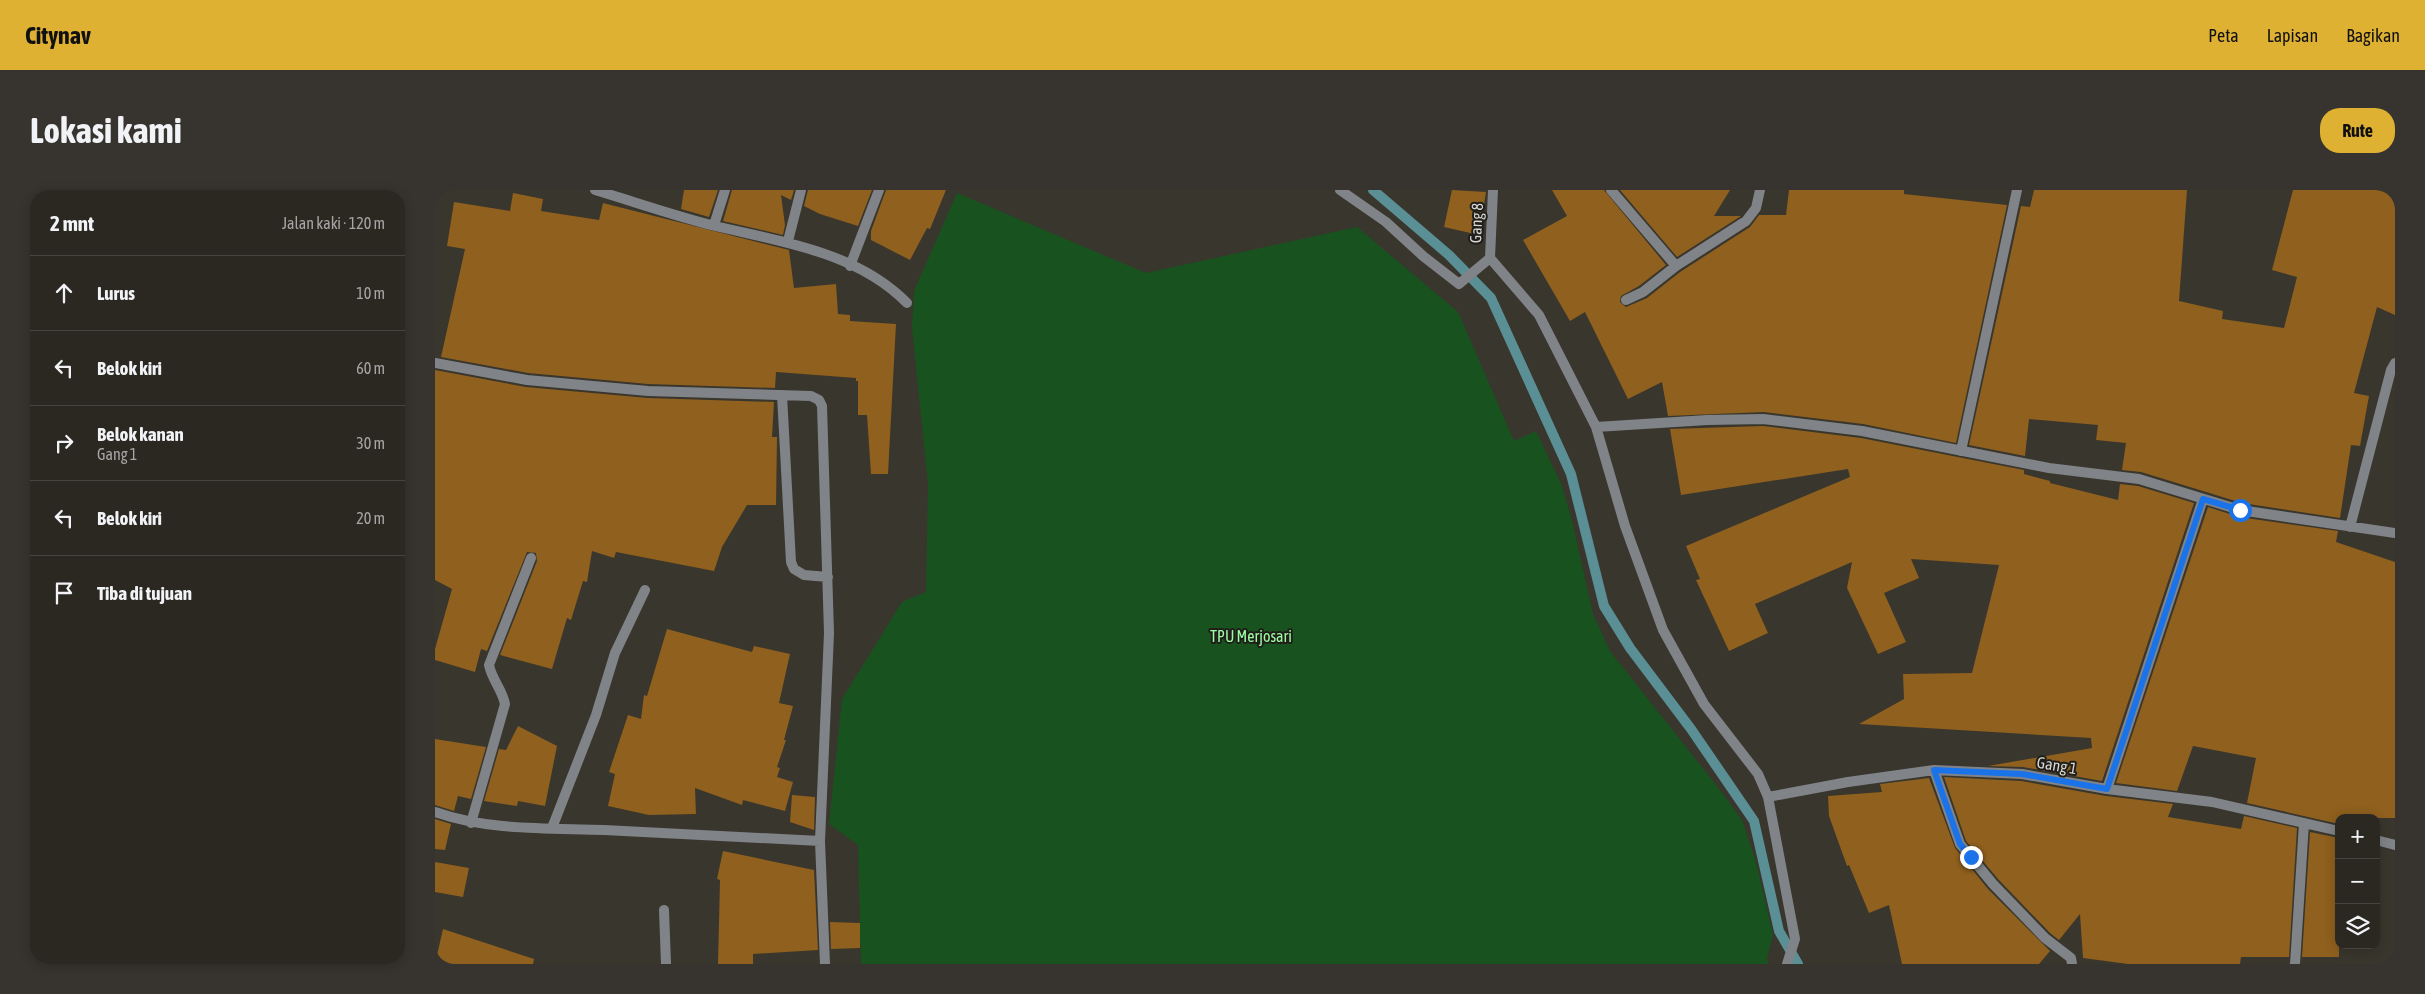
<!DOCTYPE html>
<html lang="id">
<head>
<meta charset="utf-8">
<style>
  :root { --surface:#2b2822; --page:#37342f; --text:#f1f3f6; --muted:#a6a6a5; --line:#474440; --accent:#deb133 }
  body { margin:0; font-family:"Asap Condensed",sans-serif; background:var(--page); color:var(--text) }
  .controls { position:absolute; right:15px; bottom:15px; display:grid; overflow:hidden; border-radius:10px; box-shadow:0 2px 12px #0003 }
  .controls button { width:45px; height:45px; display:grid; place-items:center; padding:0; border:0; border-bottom:1px solid var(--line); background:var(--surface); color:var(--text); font:25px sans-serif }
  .stop { position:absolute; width:15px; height:15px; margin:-11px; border:4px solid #1a73e8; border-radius:50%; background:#fff }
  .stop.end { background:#1a73e8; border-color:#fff; box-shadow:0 1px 5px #0008 }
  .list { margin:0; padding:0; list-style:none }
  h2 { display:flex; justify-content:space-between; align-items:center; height:65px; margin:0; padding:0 20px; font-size:21px }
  h2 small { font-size:16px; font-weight:400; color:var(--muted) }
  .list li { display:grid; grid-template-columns:32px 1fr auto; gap:15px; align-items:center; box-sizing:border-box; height:75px; padding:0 20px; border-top:1px solid var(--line) }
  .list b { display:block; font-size:19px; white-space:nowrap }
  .list p { margin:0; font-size:16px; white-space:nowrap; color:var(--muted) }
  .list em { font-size:16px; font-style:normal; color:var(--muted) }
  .icon { flex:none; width:28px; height:28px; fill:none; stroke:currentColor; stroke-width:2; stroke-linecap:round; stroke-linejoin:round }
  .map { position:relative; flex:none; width:1960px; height:774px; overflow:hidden; border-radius:20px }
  header { display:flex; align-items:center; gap:30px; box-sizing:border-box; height:70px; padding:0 25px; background:var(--accent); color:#111 }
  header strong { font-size:24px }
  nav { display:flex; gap:28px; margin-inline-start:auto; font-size:18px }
  .intro { display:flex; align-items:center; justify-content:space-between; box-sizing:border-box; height:120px; padding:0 30px }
  h1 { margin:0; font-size:35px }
  .button { padding:12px 22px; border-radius:20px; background:var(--accent); color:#111; font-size:18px; font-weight:700 }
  main { display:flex; gap:30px; padding:0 30px }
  aside { flex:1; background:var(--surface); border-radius:20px; box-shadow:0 2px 12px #0003 }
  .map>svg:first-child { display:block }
  .green { fill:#18531f }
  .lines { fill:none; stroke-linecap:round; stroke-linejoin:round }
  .stream { stroke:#5a8f96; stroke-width:10 }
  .building { fill:#8f601e }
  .minor { stroke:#808387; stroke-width:10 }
  .route { stroke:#1a73e8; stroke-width:6 }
  .labels { text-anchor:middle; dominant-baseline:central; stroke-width:4; stroke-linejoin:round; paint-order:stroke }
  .street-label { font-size:16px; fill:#d7d6d0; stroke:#1f1e1a }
  .park-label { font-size:16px; fill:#9cfda0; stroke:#1f1e1a }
</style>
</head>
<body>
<header>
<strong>Citynav</strong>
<nav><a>Peta</a><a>Lapisan</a><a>Bagikan</a></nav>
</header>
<div class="intro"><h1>Lokasi kami</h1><a class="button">Rute</a></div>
<main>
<aside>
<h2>2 mnt<small>Jalan kaki · 120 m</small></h2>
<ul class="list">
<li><svg class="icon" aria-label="ahead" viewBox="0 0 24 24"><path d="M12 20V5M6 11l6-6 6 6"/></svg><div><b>Lurus</b></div><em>10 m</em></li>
<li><svg class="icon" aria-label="left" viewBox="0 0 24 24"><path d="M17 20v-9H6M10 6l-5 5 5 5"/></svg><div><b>Belok kiri</b></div><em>60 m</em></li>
<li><svg class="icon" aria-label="right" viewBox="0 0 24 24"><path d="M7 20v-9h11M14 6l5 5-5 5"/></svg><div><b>Belok kanan</b><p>Gang 1</p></div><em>30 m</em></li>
<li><svg class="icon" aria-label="left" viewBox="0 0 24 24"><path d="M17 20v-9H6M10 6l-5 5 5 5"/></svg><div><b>Belok kiri</b></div><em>20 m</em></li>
<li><svg class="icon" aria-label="arrive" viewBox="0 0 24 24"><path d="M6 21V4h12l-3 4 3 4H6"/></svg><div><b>Tiba di tujuan</b></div></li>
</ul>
</aside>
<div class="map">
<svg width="1960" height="774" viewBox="0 0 1960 774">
  <rect width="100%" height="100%" fill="#39362d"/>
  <path class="green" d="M 522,3 L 711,83 L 922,37 L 1023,122 L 1079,251 L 1101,241 L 1127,296 L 1137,331 L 1158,424 L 1175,461 L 1285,600 L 1307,630 L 1321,672 L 1338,745 L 1332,768 L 1333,774 L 426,774 L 423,655 L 394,634 L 407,509 L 467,412 L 491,402 L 493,294 L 477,138 L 479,101 Z"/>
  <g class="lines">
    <path class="stream" d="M 938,0 L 1014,65 L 1056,108 L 1136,284 L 1169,416 L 1195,458 L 1256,539 L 1319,631 L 1344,741 L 1363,774"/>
  </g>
  <path class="building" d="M 249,0 L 283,0 L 274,27 L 246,19 Z
    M 297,0 L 359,0 L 356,10 L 346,5 L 350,35 L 348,45 L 288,31 Z
    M 373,0 L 437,0 L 423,36 L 385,24 L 369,16 Z
    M 451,0 L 511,0 L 495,39 L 492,38 L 475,70 L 436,50 L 436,41 Z
    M 1017,0 L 1051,2 L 1044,45 L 1009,37 Z
    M 1117,0 L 1169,0 L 1231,75 L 1204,96 L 1186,106 L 1185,112 L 1191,117 L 1212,108 L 1245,82 L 1315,37 L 1324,25 L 1351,25 L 1354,0 L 1469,0 L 1469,4 L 1572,15 L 1521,253 L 1428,234 L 1329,222 L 1233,226 L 1227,192 L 1193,209 L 1150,122 L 1135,131 L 1088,50 L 1132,26 Z
    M 1185,0 L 1295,0 L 1279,26 L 1306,26 L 1242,67 Z
    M 1599,0 L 1752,0 L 1744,111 L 1788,121 L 1787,129 L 1849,138 L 1862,87 L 1837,80 L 1858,0 L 1960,0 L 1960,125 L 1942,117 L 1919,203 L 1934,206 L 1925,256 L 1916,255 L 1905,328 L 1807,313 L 1706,282 L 1687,280 L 1691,253 L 1661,250 L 1663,235 L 1594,229 L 1590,266 L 1534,255 L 1586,16 L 1595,17 Z
    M 78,3 L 108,9 L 106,21 L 164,30 L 168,13 L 354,60 L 359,98 L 401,94 L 403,124 L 415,125 L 415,131 L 461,134 L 453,284 L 436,284 L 432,225 L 423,225 L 423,191 L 421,191 L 421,188 L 341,182 L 340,198 L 213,194 L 93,183 L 6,167 L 30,59 L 12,56 L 19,12 L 75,21 Z
    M 0,180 L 91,197 L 213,208 L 339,212 L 337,247 L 342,247 L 341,315 L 312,315 L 287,357 L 279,381 L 181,362 L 179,368 L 157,361 L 152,392 L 148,391 L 136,430 L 132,428 L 117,479 L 65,465 L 102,371 L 101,363 L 92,362 L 52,461 L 46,459 L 40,482 L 0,470 L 0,459 L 17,399 L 0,390 Z
    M 1328,236 L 1426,248 L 1589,280 L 1589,284 L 1615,291 L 1615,293 L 1683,310 L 1685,294 L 1703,296 L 1759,313 L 1667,591 L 1588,577 L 1553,576 L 1657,558 L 1656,548 L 1424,534 L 1469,509 L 1468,484 L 1537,483 L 1564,375 L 1476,369 L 1484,388 L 1449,403 L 1471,452 L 1443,464 L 1412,398 L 1417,372 L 1320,414 L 1333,443 L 1294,461 L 1261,390 L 1265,389 L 1251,356 L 1415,287 L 1413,279 L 1246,305 L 1235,239 Z
    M 1773,317 L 1804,327 L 1903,341 L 1901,352 L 1960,372 L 1960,628 L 1904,628 L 1904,634 L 1812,613 L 1821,568 L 1758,556 L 1742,601 L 1681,593 Z
    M 232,439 L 317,462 L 319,456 L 355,464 L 344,513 L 358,516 L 349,550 L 351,550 L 342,577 L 345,578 L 342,587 L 358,592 L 350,621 L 308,610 L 307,615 L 260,598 L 261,624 L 214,625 L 173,616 L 180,584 L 174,582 L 193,525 L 206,529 L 209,505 L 212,506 Z
    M 83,536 L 122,556 L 110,616 L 83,611 L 82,616 L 49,611 L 64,559 L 71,560 Z
    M 0,549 L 51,557 L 36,609 L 23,606 L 19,621 L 0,615 Z
    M 1509,587 L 1586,591 L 1671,606 L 1738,614 L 1733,627 L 1806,639 L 1809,626 L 1862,638 L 1854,767 L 1806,767 L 1805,774 L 1693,774 L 1648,768 L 1645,724 L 1624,750 L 1615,743 L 1563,689 L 1531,651 Z
    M 1494,588 L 1520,658 L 1553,699 L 1615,761 L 1604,774 L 1467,774 L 1454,715 L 1434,723 L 1414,675 L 1412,676 L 1394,626 L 1393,606 L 1447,602 L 1445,594 Z
    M 357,605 L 380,607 L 379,640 L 355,632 Z
    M 0,629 L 16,634 L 10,660 L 0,659 Z
    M 1875,642 L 1904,648 L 1904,767 L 1867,767 Z
    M 288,661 L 379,680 L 383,760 L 318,764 L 318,774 L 283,774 L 285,690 L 282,689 Z
    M 0,672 L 34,678 L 28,707 L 0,702 Z
    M 395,732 L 425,733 L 425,758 L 396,759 Z
    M 8,739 L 99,769 L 98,774 L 0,774 Z"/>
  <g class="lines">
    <path class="minor" d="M 160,0 C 200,12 240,26 280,36 C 347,52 422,62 472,113
      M 905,0 L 951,32 L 988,66 L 1024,94 L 1055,68
      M 1176,0 L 1241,76
      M 279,35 L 290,0
      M 353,51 L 366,0
      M 1055,68 L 1104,125 L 1161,237 L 1190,336 L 1228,440 L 1269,514 L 1323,584 L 1333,607 L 1360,749 L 1352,774
      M 1055,68 L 1058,0
      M 415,76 L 444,0
      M 1191,110 L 1208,102 L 1241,76 L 1311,31 L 1321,18 L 1325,0
      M 0,173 L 92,190 L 213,201 L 376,206 L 384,210 L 387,216 L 394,443 L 385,651 L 390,774
      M 347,205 L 356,372 L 359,379 L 369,385 L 393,387
      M 1161,237 L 1272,230 L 1328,229 L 1427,241 L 1614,278 L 1704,289 L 1805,320 L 1960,343
      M 1526,261 L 1582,0
      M 1915,337 L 1956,180 L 1960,173
      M 1499,580 L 1525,654 L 1558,694 L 1610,748 L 1636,768 L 1637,774
      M 1672,599 L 1768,309
      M 1333,607 L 1413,592 L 1499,580 L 1587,584 L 1672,599 L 1777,612 L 1904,641
      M 0,622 C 54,641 112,638 169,640 C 241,643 313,647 385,651
      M 36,633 L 70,514 C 67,499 57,490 54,475 L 96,368
      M 117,638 L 161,525 L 180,463 L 210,400
      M 1941,650 L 1960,655
      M 229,720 L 231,774
      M 1860,774 L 1869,633"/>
  </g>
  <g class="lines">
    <path class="route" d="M 1536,667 L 1525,654 L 1499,580 L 1587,584 L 1672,599 L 1768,309 L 1805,320"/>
  </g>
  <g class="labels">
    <g class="street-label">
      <text transform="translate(1041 33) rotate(-87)">Gang 8</text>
      <text transform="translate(1622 575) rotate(10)">Gang 1</text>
    </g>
    <g class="park-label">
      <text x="816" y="446">TPU Merjosari</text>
    </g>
  </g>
</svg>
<div class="controls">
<button>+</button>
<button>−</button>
<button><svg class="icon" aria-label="layers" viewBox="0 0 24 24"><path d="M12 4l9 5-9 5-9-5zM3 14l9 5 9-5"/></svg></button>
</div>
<div class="stop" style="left:1805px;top:320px"></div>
<div class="stop end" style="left:1536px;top:667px"></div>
</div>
</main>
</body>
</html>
